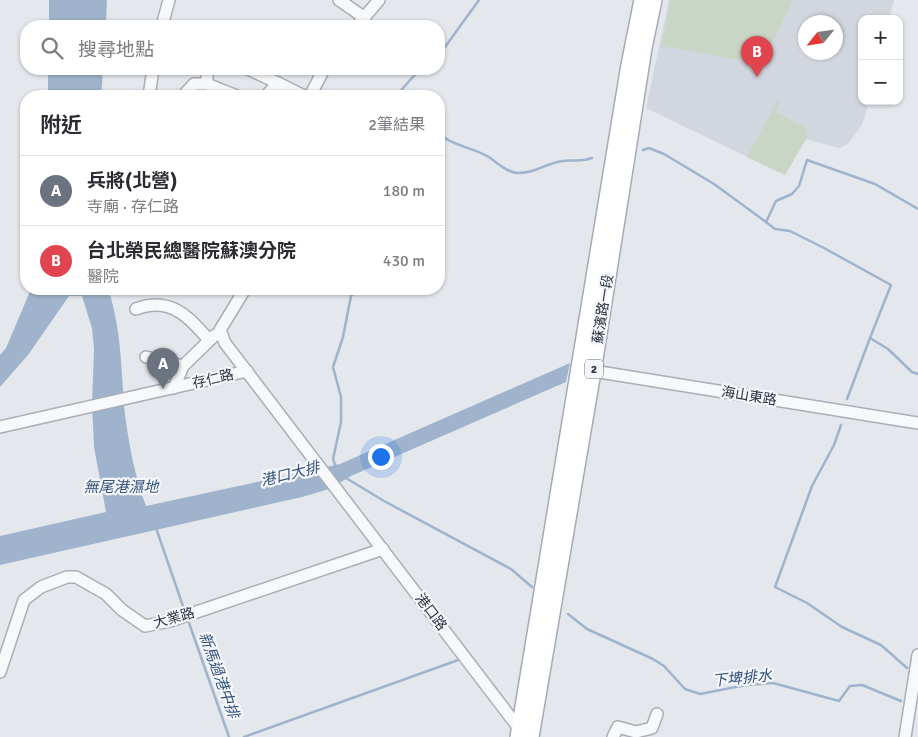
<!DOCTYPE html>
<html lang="zh-TW">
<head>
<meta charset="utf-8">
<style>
  :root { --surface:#fff; --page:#f7f7f7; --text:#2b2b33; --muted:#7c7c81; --line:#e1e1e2; --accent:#d1495b }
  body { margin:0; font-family:Signika,"Noto Sans TC",sans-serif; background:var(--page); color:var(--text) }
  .controls { position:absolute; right:15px; top:15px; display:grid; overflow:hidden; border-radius:10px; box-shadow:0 1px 4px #0004 }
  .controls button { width:45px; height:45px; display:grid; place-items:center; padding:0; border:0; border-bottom:1px solid var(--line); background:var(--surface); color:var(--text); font:25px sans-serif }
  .compass { position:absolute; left:798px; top:15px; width:45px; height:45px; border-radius:50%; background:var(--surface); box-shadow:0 1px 4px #0004; rotate:240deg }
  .you { position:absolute; left:380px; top:456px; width:18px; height:18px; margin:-12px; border:4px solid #fff; border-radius:50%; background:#1a73e8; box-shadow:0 0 0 8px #1a73e833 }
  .badge { display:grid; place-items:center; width:32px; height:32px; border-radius:50%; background:var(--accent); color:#fff; font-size:16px; font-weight:700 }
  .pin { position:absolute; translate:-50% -41px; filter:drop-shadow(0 1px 2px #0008) }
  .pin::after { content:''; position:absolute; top:26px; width:18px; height:15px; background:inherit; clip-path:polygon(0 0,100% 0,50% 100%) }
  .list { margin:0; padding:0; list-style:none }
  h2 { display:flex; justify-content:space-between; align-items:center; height:65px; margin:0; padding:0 20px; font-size:21px }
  h2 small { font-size:16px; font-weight:400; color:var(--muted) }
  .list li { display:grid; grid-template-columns:32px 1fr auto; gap:15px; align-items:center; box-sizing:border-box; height:70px; padding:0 20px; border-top:1px solid var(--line) }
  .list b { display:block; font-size:19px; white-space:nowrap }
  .list p { margin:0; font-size:16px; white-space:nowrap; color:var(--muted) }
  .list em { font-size:16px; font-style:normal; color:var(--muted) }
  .icon { flex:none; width:28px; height:28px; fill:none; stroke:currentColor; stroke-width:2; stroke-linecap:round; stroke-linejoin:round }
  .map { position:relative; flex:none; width:918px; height:737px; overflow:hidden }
  .search { position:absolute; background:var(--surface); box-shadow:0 1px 4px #0004; left:20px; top:20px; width:425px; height:55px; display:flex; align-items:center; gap:12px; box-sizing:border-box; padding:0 18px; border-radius:20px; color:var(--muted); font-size:19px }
  .panel { position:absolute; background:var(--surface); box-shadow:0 1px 4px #0004; left:20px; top:90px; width:425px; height:205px; border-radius:20px }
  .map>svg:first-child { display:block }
  .built { fill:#d2d6de; fill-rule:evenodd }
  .green { fill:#c9d6c5 }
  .water { fill:#9fb4cc }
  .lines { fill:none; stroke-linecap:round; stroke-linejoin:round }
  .stream { stroke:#9fb4cc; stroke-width:2.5 }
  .minor-casing { stroke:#a9aeb7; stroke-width:14 }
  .major-casing { stroke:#a3abb8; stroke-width:18 }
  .minor { stroke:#f7f8fa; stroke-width:11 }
  .major { stroke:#fff; stroke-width:15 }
  .labels { text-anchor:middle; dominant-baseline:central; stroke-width:4.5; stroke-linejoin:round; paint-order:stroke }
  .shield { fill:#f4f6f9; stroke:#676e7b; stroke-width:1 }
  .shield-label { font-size:12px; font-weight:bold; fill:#2b3445 }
  .street-label { font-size:14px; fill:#2b3445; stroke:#f4f6f9 }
  .water-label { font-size:15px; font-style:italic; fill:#34527a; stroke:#f4f6f9 }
</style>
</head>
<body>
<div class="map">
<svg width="918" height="737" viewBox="0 0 918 737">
  <rect width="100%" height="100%" fill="#e4e7ec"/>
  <path class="built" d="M 669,0 L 894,0 L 889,19 L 862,19 L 862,101 L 869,101 L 862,125 L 848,144 L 839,148 L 806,139 L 785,175 L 646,108 ZM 806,22 L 836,22 L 836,52 L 806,52 Z"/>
  <path class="green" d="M 671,0 L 793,0 L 766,57 L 762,62 L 752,62 L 661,46 Z
    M 777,101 L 779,102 L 775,112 L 808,129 L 806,139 L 785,175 L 747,157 Z"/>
  <path class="water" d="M 49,0 L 107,0 L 106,26 L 49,26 Z
    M 48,69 L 103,69 L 101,96 L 48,96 Z
    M 31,289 L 108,289 C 122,329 121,373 125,415 C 129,444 135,478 146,506 L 340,464 L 570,363 L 566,382 L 351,476 L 329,489 L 302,497 L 0,565 L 0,536 L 106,512 L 94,447 L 92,403 L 94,349 L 92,328 L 82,296 L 69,296 L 28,355 L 0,387 L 0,355 L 6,348 Z"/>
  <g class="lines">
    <path class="stream" d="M 439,52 L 445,47 L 479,0
      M 371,96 L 384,93 L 395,96
      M 396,96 L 420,69
      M 439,134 C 453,146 471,147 487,156 C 497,162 506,172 517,173 C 534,174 547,163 562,161 C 574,159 579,163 592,158
      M 643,150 L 649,148 L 664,154 L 714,184 L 766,222 L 776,201 L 792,194 L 799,186 L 807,160 L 875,184 L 918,209
      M 766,222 L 775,229 L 790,231 L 824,248 L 891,285 L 870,338 L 888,349 L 912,372 L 918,374
      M 847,399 L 870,338
      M 841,425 L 834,445 L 812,486 L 775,587 L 807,603 L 842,627 L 881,645 L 907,668
      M 336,467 L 333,459 L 341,422 L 341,397 L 333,367 L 343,337 L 351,296 L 358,289
      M 346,478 L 384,501 L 511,569 L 532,587
      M 156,528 L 185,612
      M 568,614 L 587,629 L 653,659 L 664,666 L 685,689 L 700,694 L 746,685 L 773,683 L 839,701 L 850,686 L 862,685 L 901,701
      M 188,620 L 229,737
      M 244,737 L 461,659"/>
    <defs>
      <path id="minor" d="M 339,0 L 365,18
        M 162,26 L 169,0
        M 357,26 L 379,0
        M 207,69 L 207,84 L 224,91
        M 248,69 L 278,83
        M 149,96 L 153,69
        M 183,96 L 194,84 L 207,84
        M 223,96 L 224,91 L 237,96
        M 266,96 L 278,83 L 304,96
        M 310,96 L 324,69
        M 245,289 L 220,330 L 225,343 L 521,731
        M 136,309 C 170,296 188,316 209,340
        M 146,357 L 183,366
        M 587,370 L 918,423
        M 174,388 L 183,366 L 215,335
        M 0,427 L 247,371
        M 0,672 L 24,600 L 41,587 L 67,577 L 76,577 L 106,594 L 122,610 L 145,626 L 170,621 L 383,549
        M 613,737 L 618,727 L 636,732 L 652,728 L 657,714
        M 905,737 L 918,655"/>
      <path id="major" d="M 518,737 L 629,65 L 642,0
        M 531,737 L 593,372 L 644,48 L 654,0"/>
    </defs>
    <use href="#minor" class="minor-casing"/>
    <use href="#major" class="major-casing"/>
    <use href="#minor" class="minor"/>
    <use href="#major" class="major"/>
  </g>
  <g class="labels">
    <rect class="shield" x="585" y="359.5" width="18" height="19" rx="4"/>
    <g class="shield-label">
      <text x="594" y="369">2</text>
    </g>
    <g class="street-label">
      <text transform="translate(603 309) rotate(-81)">蘇濱路一段</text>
      <text transform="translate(213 379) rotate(-13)">存仁路</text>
      <text transform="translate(749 396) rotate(9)">海山東路</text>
      <text transform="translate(431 612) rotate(53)">港口路</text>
      <text transform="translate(174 618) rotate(-16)">大業路</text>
    </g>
    <g class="water-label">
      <text transform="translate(290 474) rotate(-14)">港口大排</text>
      <text x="121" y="487">無尾港濕地</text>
      <text transform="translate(219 675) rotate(70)">新馬過港中排</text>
      <text transform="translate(742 678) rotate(-6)">下埤排水</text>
    </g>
  </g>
</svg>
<div class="controls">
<button>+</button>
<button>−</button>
</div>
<svg class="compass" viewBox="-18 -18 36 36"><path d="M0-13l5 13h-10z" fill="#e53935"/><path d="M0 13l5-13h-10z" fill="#7c7c81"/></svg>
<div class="you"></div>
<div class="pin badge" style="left:163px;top:389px;background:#6b7280">A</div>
<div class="pin badge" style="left:757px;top:77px;background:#e0444e">B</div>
<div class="search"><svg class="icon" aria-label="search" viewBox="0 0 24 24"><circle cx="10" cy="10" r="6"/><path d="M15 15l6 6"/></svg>搜尋地點</div>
<section class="panel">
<h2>附近<small>2筆結果</small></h2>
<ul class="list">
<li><span class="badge" style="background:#6b7280">A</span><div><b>兵將(北營)</b><p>寺廟 · 存仁路</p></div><em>180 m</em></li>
<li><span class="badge" style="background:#e0444e">B</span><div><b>台北榮民總醫院蘇澳分院</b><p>醫院</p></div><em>430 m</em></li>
</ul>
</section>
</div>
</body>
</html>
